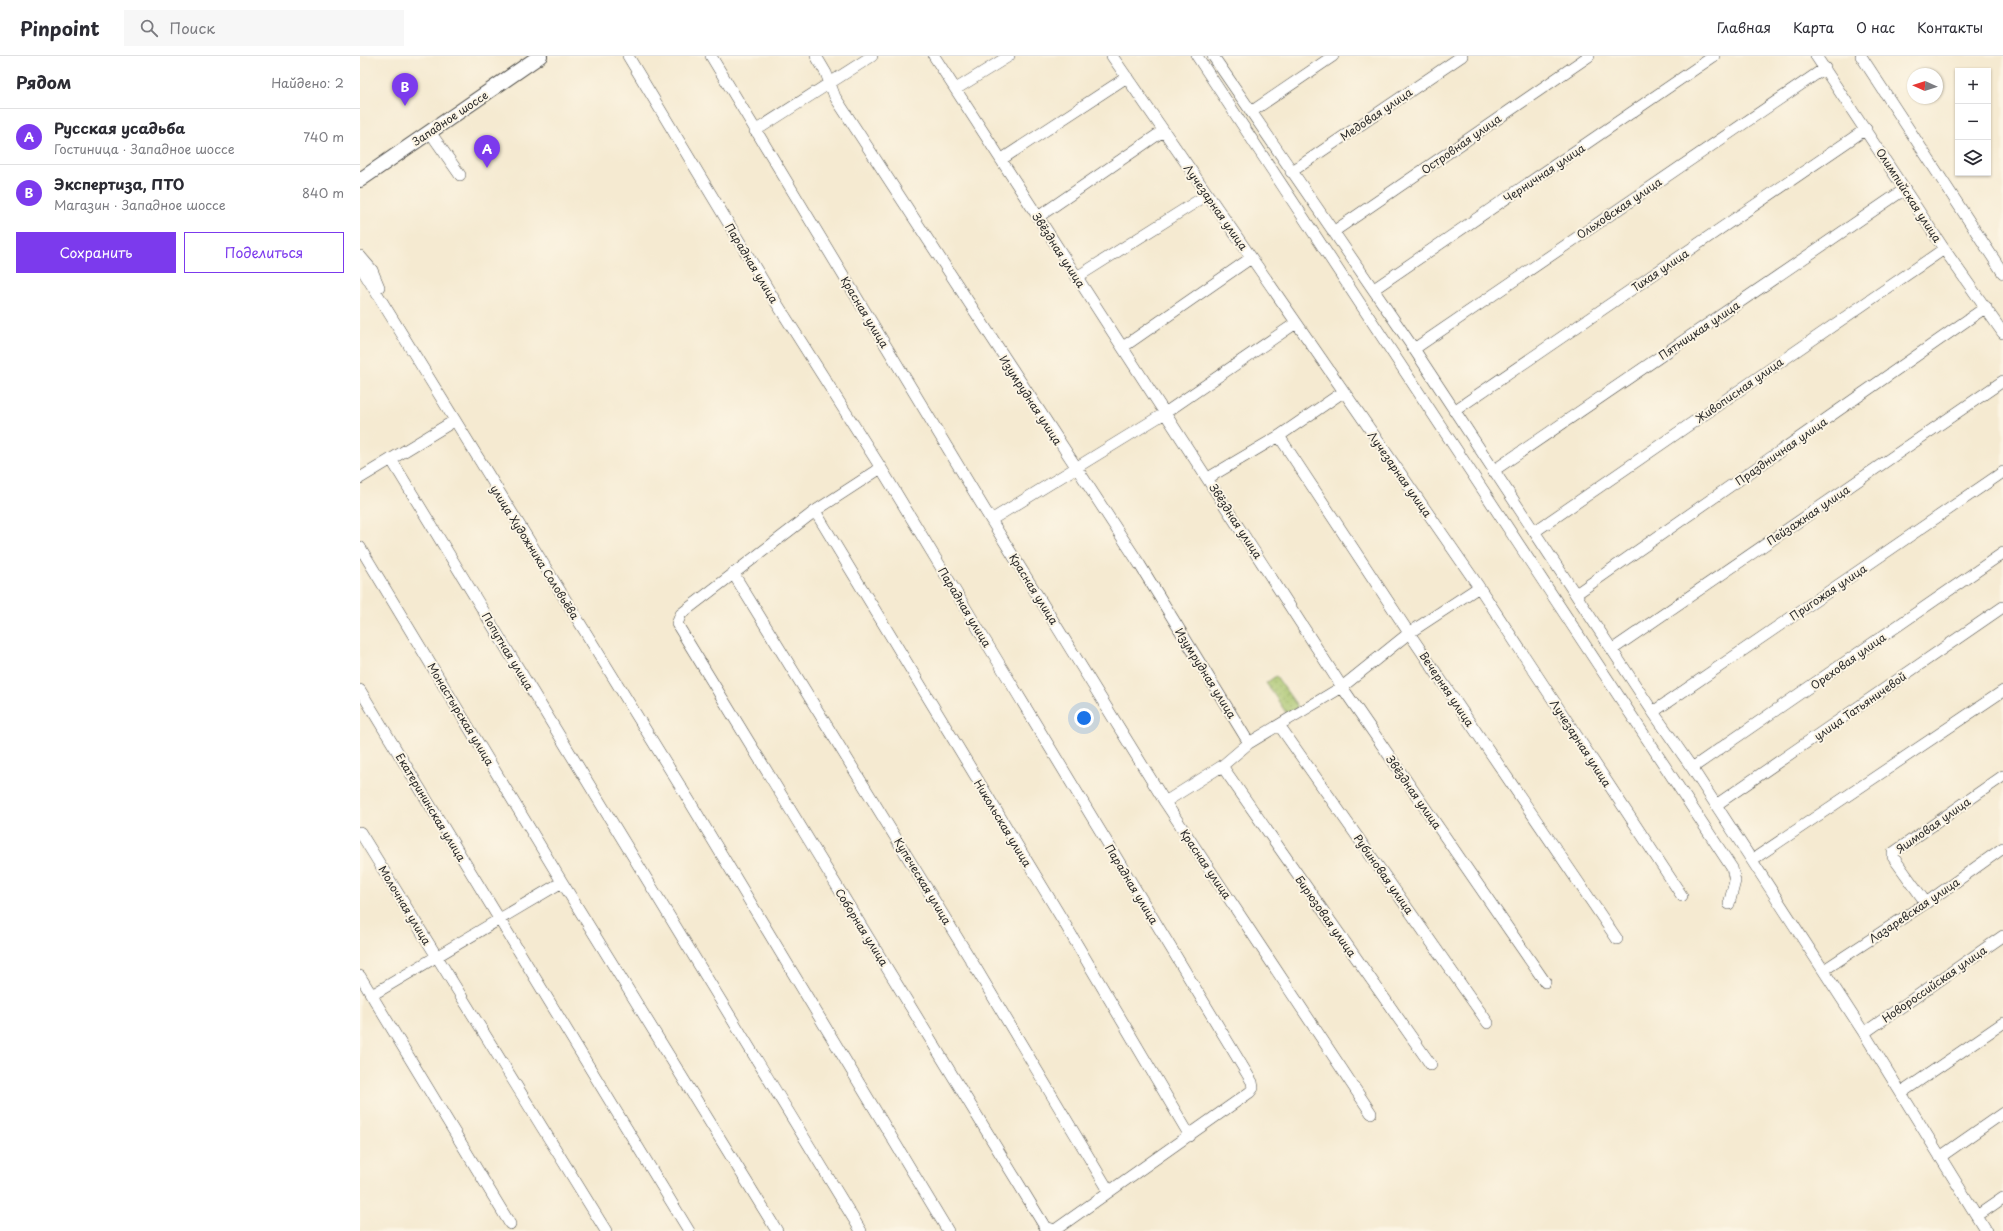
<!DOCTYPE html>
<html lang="ru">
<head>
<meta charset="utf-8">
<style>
  :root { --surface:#fff; --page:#f7f7f7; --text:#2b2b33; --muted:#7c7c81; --line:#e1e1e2; --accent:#7c3aed }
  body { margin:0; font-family:"Playpen Sans",sans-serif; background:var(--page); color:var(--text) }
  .controls { position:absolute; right:12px; top:12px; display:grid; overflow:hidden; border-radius:0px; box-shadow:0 1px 3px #0004 }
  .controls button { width:36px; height:36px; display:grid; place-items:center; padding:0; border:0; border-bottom:1px solid var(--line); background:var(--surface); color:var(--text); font:20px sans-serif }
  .compass { position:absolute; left:1547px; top:12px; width:36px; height:36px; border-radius:50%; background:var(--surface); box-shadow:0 1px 3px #0004; rotate:273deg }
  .you { position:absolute; left:724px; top:662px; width:14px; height:14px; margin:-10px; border:3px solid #fff; border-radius:50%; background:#1a73e8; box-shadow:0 0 0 6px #1a73e833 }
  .badge { display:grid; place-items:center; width:26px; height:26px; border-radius:50%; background:var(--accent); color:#fff; font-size:13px; font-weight:700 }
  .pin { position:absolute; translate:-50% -33px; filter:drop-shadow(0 1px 2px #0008) }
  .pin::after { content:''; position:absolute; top:21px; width:14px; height:12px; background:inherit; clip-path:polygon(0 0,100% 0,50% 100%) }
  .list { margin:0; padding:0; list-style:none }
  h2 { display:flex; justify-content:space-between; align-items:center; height:52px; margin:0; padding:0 16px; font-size:17px }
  h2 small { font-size:13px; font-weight:400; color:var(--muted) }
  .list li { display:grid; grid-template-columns:26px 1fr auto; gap:12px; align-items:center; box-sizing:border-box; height:56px; padding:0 16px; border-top:1px solid var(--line) }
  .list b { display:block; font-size:15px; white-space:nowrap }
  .list p { margin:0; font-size:13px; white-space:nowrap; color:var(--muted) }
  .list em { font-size:13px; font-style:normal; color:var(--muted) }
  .actions { display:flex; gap:8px; padding:12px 16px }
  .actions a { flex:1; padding:9px 0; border:1px solid var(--accent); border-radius:0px; text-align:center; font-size:14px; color:var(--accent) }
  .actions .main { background:var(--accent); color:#fff }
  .icon { flex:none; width:22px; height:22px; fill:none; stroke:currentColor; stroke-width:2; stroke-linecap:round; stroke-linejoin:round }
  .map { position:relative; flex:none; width:1643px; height:1175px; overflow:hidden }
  header { display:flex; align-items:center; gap:24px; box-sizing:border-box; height:56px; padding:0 20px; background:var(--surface); border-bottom:1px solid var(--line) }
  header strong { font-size:19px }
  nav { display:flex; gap:22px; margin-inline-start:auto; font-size:14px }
  .search { width:280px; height:36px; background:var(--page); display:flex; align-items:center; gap:10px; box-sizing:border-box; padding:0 14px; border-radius:0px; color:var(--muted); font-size:15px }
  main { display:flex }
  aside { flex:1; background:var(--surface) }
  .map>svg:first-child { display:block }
  .park { fill:url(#park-dots); stroke:#68774a }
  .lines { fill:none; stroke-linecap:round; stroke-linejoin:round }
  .minor-casing { stroke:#494844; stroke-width:12 }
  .major-casing { stroke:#494844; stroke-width:16 }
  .minor { stroke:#fff; stroke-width:11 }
  .major { stroke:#fff; stroke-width:14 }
  .labels { text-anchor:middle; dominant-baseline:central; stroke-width:4; stroke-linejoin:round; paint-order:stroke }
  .street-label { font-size:11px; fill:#2b2b2b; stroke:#fcf5e5 }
</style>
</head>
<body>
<header>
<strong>Pinpoint</strong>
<div class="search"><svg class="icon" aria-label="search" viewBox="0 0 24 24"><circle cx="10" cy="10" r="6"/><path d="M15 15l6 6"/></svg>Поиск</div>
<nav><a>Главная</a><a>Карта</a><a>О нас</a><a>Контакты</a></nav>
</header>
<main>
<aside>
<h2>Рядом<small>Найдено: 2</small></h2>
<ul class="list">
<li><span class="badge">A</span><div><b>Русская усадьба</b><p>Гостиница · Западное шоссе</p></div><em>740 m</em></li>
<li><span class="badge">B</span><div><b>Экспертиза, ПТО</b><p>Магазин · Западное шоссе</p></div><em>840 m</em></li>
</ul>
<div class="actions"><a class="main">Сохранить</a><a>Поделиться</a></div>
</aside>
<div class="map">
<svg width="1643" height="1175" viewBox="0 0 1643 1175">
  <defs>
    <pattern id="park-dots" width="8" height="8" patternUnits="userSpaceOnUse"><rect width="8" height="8" fill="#a6c36a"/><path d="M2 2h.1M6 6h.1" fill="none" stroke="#879f57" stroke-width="1.8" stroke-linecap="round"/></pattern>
  </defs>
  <rect width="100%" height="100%" fill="#fcf5e5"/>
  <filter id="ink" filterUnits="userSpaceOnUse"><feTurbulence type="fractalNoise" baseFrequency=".025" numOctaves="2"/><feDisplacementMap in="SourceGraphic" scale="8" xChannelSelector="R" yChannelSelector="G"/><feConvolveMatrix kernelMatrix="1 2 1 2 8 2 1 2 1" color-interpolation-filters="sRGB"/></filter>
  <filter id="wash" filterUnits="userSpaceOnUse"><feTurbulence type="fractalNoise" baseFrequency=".012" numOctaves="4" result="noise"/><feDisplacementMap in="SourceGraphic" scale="16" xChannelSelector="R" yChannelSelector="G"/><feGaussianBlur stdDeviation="0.9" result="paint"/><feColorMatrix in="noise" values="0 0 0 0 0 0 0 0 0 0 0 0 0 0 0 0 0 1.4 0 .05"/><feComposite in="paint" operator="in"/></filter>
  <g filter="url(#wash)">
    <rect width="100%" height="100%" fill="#f5ead1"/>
    <path class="park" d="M 916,620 L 938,651 L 927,658 L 906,627 Z"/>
  </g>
  <g filter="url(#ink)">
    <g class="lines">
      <defs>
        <path id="minor" d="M 268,0 L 414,243 L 521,412 L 892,1026 L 893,1032 L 890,1036 L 695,1174 L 685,1171 L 317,568 L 321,558 L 455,455 L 521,412
          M 351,0 L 631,464 L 805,746 L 1011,1057
          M 456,0 L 466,17 L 475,41 L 780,509 L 889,687
          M 574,0 L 982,631 L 1185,926
          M 752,0 L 1119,531 L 1322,840
          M 837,0 L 1372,812 L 1375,825 L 1369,848
          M 853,0 L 1054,293 L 1293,656 L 1332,712 L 1504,977 L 1626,1175
          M 1456,0 L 1584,193 L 1643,277
          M 1501,0 L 1643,217
          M 596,33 L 649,0
          M 891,56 L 973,0
          M 395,75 L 512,0
          M 70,76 L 100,119
          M 642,103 L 767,21
          M 931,116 L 1102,0
          M 678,161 L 803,75
          M 973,176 L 1229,0
          M 0,200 L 12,214 L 19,231
          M 0,210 L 330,746 L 588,1175
          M 717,221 L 847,139
          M 1014,233 L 1354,0
          M 763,291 L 891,202
          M 1054,293 L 1465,12
          M 1094,355 L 1506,73
          M 919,380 L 1049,577 L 1257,883
          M 31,403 L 501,1175
          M 1133,415 L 1545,133
          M 0,422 L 94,365
          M 848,422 L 919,380 L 983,336
          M 455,455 L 702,863 L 830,1080
          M 631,464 L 805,357 L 936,267
          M 1174,476 L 1584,193
          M 0,491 L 202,826 L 417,1175
          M 373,517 L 617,914 L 749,1135
          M 1216,538 L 1626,251
          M 1253,593 L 1643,325
          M 0,634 L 329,1175
          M 1293,656 L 1643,416
          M 919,669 L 1128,967
          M 862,710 L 1071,1009
          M 1332,712 L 1643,497
          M 805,746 L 862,710 L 889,687 L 982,631 L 1049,577 L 1119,531
          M 1356,749 L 1643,551
          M 0,776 L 246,1175
          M 1392,804 L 1643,635
          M 1566,847 L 1533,801 L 1533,797 L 1643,720
          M 1464,914 L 1566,847 L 1643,792
          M 0,920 L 150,1168
          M 12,939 L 202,826
          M 1504,977 L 1643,880
          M 1541,1037 L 1643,967
          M 1580,1101 L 1643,1057
          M 1617,1160 L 1643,1142"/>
        <path id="major" d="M 0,124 L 180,0"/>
      </defs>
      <use href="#minor" class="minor-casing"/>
      <use href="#major" class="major-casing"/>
      <use href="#minor" class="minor"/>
      <use href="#major" class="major"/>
    </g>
  </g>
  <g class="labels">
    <g class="street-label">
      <text transform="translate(1016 58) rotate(-34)">Медовая улица</text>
      <text transform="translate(90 62) rotate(-34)">Западное шоссе</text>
      <text transform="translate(1101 88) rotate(-35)">Островная улица</text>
      <text transform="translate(1184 117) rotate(-34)">Черничная улица</text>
      <text transform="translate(1549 139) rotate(57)">Олимпийская улица</text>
      <text transform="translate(856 151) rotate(55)">Лучезарная улица</text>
      <text transform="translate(1259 152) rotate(-34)">Ольховская улица</text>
      <text transform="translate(699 194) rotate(57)">Звёздная улица</text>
      <text transform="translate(392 207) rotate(59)">Парадная улица</text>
      <text transform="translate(1300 214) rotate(-34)">Тихая улица</text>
      <text transform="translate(505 256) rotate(59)">Красная улица</text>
      <text transform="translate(1339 274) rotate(-34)">Пятницкая улица</text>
      <text transform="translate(1379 334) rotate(-35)">Живописная улица</text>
      <text transform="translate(671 344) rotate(57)">Изумрудная улица</text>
      <text transform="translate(1421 395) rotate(-35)">Праздничная улица</text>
      <text transform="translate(1040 418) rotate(55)">Лучезарная улица</text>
      <text transform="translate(1448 459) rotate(-34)">Пейзажная улица</text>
      <text transform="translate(876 465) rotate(57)">Звёздная улица</text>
      <text transform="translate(175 496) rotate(58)">улица Художника Соловьёва</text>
      <text transform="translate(674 533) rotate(58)">Красная улица</text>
      <text transform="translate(1468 536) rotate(-34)">Пригожая улица</text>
      <text transform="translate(605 551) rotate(59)">Парадная улица</text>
      <text transform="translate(148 595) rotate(59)">Попутная улица</text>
      <text transform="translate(1488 605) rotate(-35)">Ореховая улица</text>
      <text transform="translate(846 617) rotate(58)">Изумрудная улица</text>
      <text transform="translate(1087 633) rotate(56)">Вечерняя улица</text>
      <text transform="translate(1500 650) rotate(-35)">улица Татьяничевой</text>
      <text transform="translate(101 658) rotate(59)">Монастырская улица</text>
      <text transform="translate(1221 687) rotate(57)">Лучезарная улица</text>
      <text transform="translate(1054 736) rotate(55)">Звёздная улица</text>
      <text transform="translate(71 751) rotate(59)">Екатерининская улица</text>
      <text transform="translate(643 767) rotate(59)">Никольская улица</text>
      <text transform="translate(1573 769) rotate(-35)">Яшмовая улица</text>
      <text transform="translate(846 808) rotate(56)">Красная улица</text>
      <text transform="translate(1024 818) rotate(55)">Рубиновая улица</text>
      <text transform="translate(563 825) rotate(59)">Купеческая улица</text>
      <text transform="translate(772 828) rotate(59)">Парадная улица</text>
      <text transform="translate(45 849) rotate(59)">Молочная улица</text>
      <text transform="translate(1554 854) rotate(-34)">Лазаревская улица</text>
      <text transform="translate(966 860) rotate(55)">Бирюзовая улица</text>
      <text transform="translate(502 871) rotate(58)">Соборная улица</text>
      <text transform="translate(1574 928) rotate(-35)">Новороссийская улица</text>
    </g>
  </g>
</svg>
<div class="controls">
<button>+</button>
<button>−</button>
<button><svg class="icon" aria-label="layers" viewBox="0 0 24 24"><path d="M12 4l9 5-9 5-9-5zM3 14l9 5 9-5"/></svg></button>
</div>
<svg class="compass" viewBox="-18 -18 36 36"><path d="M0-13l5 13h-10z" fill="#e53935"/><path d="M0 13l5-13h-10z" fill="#7c7c81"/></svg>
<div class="you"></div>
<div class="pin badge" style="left:127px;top:112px">A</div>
<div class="pin badge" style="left:45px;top:50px">B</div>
</div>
</main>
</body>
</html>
